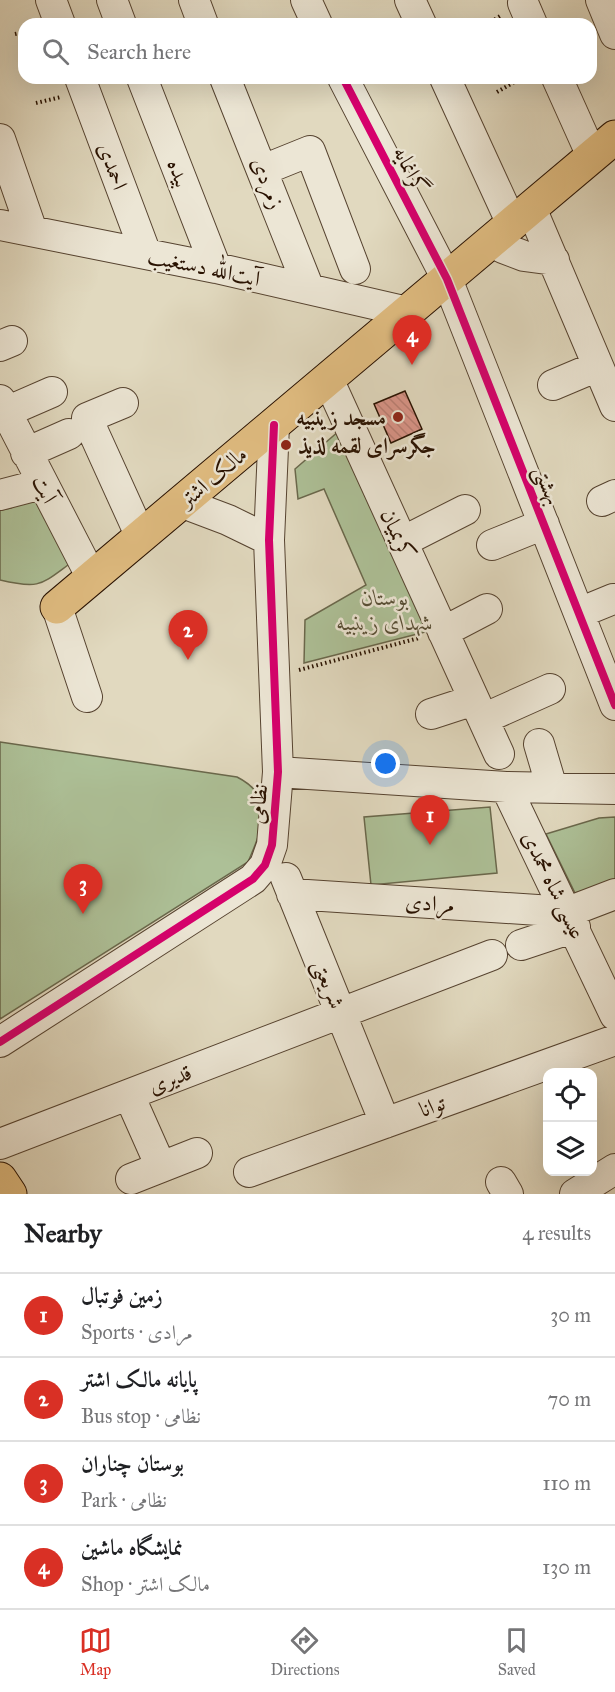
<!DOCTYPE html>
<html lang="en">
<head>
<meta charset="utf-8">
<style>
  :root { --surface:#fff; --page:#f2f2f2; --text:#202124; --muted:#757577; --line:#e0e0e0; --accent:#d93025 }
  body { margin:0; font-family:"IM FELL Great Primer",Amiri,serif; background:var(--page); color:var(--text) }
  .controls { position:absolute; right:18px; bottom:18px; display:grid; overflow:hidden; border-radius:12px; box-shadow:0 6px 24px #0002 }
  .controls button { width:54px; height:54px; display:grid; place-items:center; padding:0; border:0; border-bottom:2px solid var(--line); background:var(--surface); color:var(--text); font:30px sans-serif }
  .you { position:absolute; left:386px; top:764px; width:21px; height:21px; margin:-15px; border:4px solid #fff; border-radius:50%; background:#1a73e8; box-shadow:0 0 0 9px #1a73e833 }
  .badge { display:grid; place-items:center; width:39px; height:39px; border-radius:50%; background:var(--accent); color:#fff; font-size:20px; font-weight:700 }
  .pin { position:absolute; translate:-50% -50px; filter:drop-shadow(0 2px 3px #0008) }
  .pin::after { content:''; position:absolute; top:32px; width:21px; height:18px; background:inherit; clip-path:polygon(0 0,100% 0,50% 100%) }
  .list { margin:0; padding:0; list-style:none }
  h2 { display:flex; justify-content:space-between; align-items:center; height:78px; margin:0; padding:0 24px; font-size:26px }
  h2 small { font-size:20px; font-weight:400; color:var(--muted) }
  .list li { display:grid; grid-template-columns:39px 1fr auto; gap:18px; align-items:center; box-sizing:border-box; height:84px; padding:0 24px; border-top:2px solid var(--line) }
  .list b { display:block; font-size:22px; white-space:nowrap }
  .list p { margin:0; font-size:20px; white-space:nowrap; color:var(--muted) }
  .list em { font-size:20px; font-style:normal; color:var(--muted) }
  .icon { flex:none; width:33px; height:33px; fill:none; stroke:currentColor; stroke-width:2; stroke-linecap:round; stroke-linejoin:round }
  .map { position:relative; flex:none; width:615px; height:1194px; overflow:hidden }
  .search { position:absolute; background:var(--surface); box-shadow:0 6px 24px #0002; left:18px; right:18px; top:18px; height:66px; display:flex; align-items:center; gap:15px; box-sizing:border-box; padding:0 21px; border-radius:18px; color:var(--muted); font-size:22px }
  .sheet { height:414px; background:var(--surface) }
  nav { display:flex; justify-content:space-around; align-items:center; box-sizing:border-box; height:84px; border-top:2px solid var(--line); background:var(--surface); font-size:16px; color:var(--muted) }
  nav a { display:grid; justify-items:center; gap:3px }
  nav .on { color:var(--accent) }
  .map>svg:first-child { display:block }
  .green { fill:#adc097; stroke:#6a684c; stroke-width:1.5 }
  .building { fill:url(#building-back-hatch); stroke:#281100; stroke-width:1.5 }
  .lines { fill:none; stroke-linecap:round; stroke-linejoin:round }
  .minor-casing { stroke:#564330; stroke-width:32 }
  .major-casing { stroke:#281100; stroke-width:35 }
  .path { stroke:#281100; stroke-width:4; stroke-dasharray:1.5 3; stroke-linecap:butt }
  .minor { stroke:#ece6d5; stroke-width:30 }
  .major { stroke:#e0bc80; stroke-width:33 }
  .cycleway-casing { stroke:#ece6d5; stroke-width:11 }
  .cycleway { stroke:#d6006c; stroke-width:8 }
  .poi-dot { fill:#8f2418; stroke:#ece6d5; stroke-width:2 }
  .labels { text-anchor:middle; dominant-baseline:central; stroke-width:5; stroke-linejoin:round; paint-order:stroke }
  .street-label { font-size:22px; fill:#281100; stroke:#ece6d5 }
  .poi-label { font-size:22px; font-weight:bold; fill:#281100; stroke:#ece6d5; text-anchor:end }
  .park-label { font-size:22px; font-style:italic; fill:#574e35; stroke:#ece6d5 }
</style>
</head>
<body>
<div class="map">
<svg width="615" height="1194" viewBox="0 0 615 1194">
  <defs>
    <pattern id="building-back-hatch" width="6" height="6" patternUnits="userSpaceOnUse" patternTransform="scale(1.5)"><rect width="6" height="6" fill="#da9589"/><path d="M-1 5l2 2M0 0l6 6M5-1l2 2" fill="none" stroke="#bb7f74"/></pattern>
  </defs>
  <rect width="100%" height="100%" fill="#e1d9bf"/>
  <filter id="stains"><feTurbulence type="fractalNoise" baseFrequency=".00333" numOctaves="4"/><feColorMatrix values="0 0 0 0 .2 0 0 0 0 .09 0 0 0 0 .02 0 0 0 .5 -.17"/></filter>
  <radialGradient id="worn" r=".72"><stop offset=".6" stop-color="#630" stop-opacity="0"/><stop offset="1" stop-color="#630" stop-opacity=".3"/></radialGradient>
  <path class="green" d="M 339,431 L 433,630 L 304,663 L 305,620 L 366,585 L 324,489 L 298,499 L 295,469 Z
    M 31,497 L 38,500 L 75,560 C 41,584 42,590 0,580 L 0,510 L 11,508 Z
    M 0,742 L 237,777 C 277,797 262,829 248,862 L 0,1019 Z
    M 490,807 L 497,873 L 371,885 L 364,817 Z
    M 615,817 L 615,881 L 575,893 L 546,834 L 599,818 Z"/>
  <path class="building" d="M 405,391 L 422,429 L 391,443 L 374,404 Z"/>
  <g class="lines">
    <defs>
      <path id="minor" d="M 51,0 L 60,24
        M 112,0 L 121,24
        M 194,0 L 203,24
        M 306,0 L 317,24
        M 410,0 L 421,24
        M 601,0 L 615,34
        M 523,3 L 532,24
        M 80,78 L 146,254
        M 142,78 L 216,268
        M 225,78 L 309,289
        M 343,78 L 447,279 L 615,705
        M 445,78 L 512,224
        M 557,78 L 592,156
        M 0,139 L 32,231
        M 263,170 L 310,151 L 355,269
        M 531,208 L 615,406
        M 0,225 L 216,268 L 408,312
        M 503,248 L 524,256 L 554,260
        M 0,346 L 12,341
        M 328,379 L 499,754
        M 553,385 L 598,366
        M 0,400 L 92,578
        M 123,403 L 87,418 L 141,537
        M 6,412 L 52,392
        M 26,453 L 69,434
        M 0,495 L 42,484
        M 602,501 L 615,495
        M 183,503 L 228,520 L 269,540
        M 402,542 L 465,510
        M 492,545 L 544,524
        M 57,607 L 87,697
        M 579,613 L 613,599
        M 443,632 L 487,609
        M 431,714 L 474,700
        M 483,719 L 550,689
        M 539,744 L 552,788
        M 278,772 L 506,787 L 615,789
        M 506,787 L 615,1015
        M 286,878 L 385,1123
        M 292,894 L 568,912 L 615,894
        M 521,945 L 575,927
        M 0,1042 L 253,879 L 265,865 L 272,845 L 278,772 L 269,540 L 274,425
        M 129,1095 L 161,1167
        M 0,1144 L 492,955
        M 249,1172 L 615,1040
        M 131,1179 L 197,1153
        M 501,1182 L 508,1194
        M 575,1194 L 615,1169"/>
      <path id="major" d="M 57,607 L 615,137
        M 0,1179 L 10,1194"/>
    </defs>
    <use href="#minor" class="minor-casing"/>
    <use href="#major" class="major-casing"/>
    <path class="path" d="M 487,24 L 502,15
      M 15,34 L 24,32
      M 22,63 L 24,62
      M 497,92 L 521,78
      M 36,103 L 61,97
      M 299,670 L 419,638"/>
    <use href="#minor" class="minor"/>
    <use href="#major" class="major"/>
    <defs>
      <path id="cycleway" d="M 343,78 L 447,279 L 615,705
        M 0,1042 L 253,879 L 265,865 L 272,845 L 278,772 L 269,540 L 274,425"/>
    </defs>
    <use href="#cycleway" class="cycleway-casing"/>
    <use href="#cycleway" class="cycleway"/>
  </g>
  <g class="poi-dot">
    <circle cx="398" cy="417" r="6"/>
    <circle cx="286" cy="445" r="6"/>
  </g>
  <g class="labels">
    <g class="street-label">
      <text transform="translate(113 166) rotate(70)">احمدی</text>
      <text transform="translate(411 170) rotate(63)">گرانمایه</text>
      <text transform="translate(179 173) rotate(69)">بیده</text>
      <text transform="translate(268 183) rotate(69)">زمردی</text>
      <text transform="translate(204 267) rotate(12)">آیت‌الله دستغیب</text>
      <text transform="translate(213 477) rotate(-40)">مالک اشتر</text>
      <text transform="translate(548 485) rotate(68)">بهشتی</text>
      <text transform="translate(45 489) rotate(62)">آیت</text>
      <text transform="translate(398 534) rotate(65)">کریمیان</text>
      <text transform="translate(258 804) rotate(-85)">نظامی</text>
      <text transform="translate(554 885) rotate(64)">عیسی شاه محمدی</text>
      <text transform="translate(430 903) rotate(4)">مرادی</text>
      <text transform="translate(329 984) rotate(68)">شریعتی</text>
      <text transform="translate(170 1079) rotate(-21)">قدیری</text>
      <text transform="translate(432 1106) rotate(-20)">توانا</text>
    </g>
    <g class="poi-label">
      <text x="386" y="417">مسجد زینبیه</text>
      <text x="298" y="445" text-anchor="start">جگرسرای لقمه لذیذ</text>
    </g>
    <g class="park-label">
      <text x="385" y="597">بوستان<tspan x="385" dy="25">شهدای زینبیه</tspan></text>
    </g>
  </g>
  <rect width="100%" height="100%" filter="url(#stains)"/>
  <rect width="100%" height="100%" fill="url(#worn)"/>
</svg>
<div class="controls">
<button><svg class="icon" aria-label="locate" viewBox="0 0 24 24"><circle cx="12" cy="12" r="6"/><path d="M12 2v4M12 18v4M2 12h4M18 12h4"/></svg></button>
<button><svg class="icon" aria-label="layers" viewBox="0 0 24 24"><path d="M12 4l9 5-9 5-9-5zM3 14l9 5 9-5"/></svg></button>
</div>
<div class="you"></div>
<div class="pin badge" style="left:430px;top:845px">1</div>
<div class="pin badge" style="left:188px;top:660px">2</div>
<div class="pin badge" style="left:83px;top:914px">3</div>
<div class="pin badge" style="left:412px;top:365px">4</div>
<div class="search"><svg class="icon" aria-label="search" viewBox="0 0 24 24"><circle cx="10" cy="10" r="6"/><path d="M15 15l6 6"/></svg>Search here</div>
</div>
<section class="sheet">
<h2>Nearby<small>4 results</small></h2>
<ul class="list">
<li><span class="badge">1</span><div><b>زمین فوتبال</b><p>Sports · مرادی</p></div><em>30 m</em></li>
<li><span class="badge">2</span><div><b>پایانه مالک اشتر</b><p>Bus stop · نظامی</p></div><em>70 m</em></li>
<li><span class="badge">3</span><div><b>بوستان چناران</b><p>Park · نظامی</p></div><em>110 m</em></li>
<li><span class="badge">4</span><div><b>نمایشگاه ماشین</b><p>Shop · مالک اشتر</p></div><em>130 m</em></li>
</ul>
</section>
<nav>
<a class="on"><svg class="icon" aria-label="map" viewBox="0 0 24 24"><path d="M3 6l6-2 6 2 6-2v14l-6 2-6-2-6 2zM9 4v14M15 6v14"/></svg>Map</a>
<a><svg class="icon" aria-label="directions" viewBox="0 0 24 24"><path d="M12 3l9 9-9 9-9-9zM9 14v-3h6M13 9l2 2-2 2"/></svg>Directions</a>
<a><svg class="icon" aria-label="saved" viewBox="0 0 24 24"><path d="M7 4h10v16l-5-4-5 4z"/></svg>Saved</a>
</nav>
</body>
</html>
